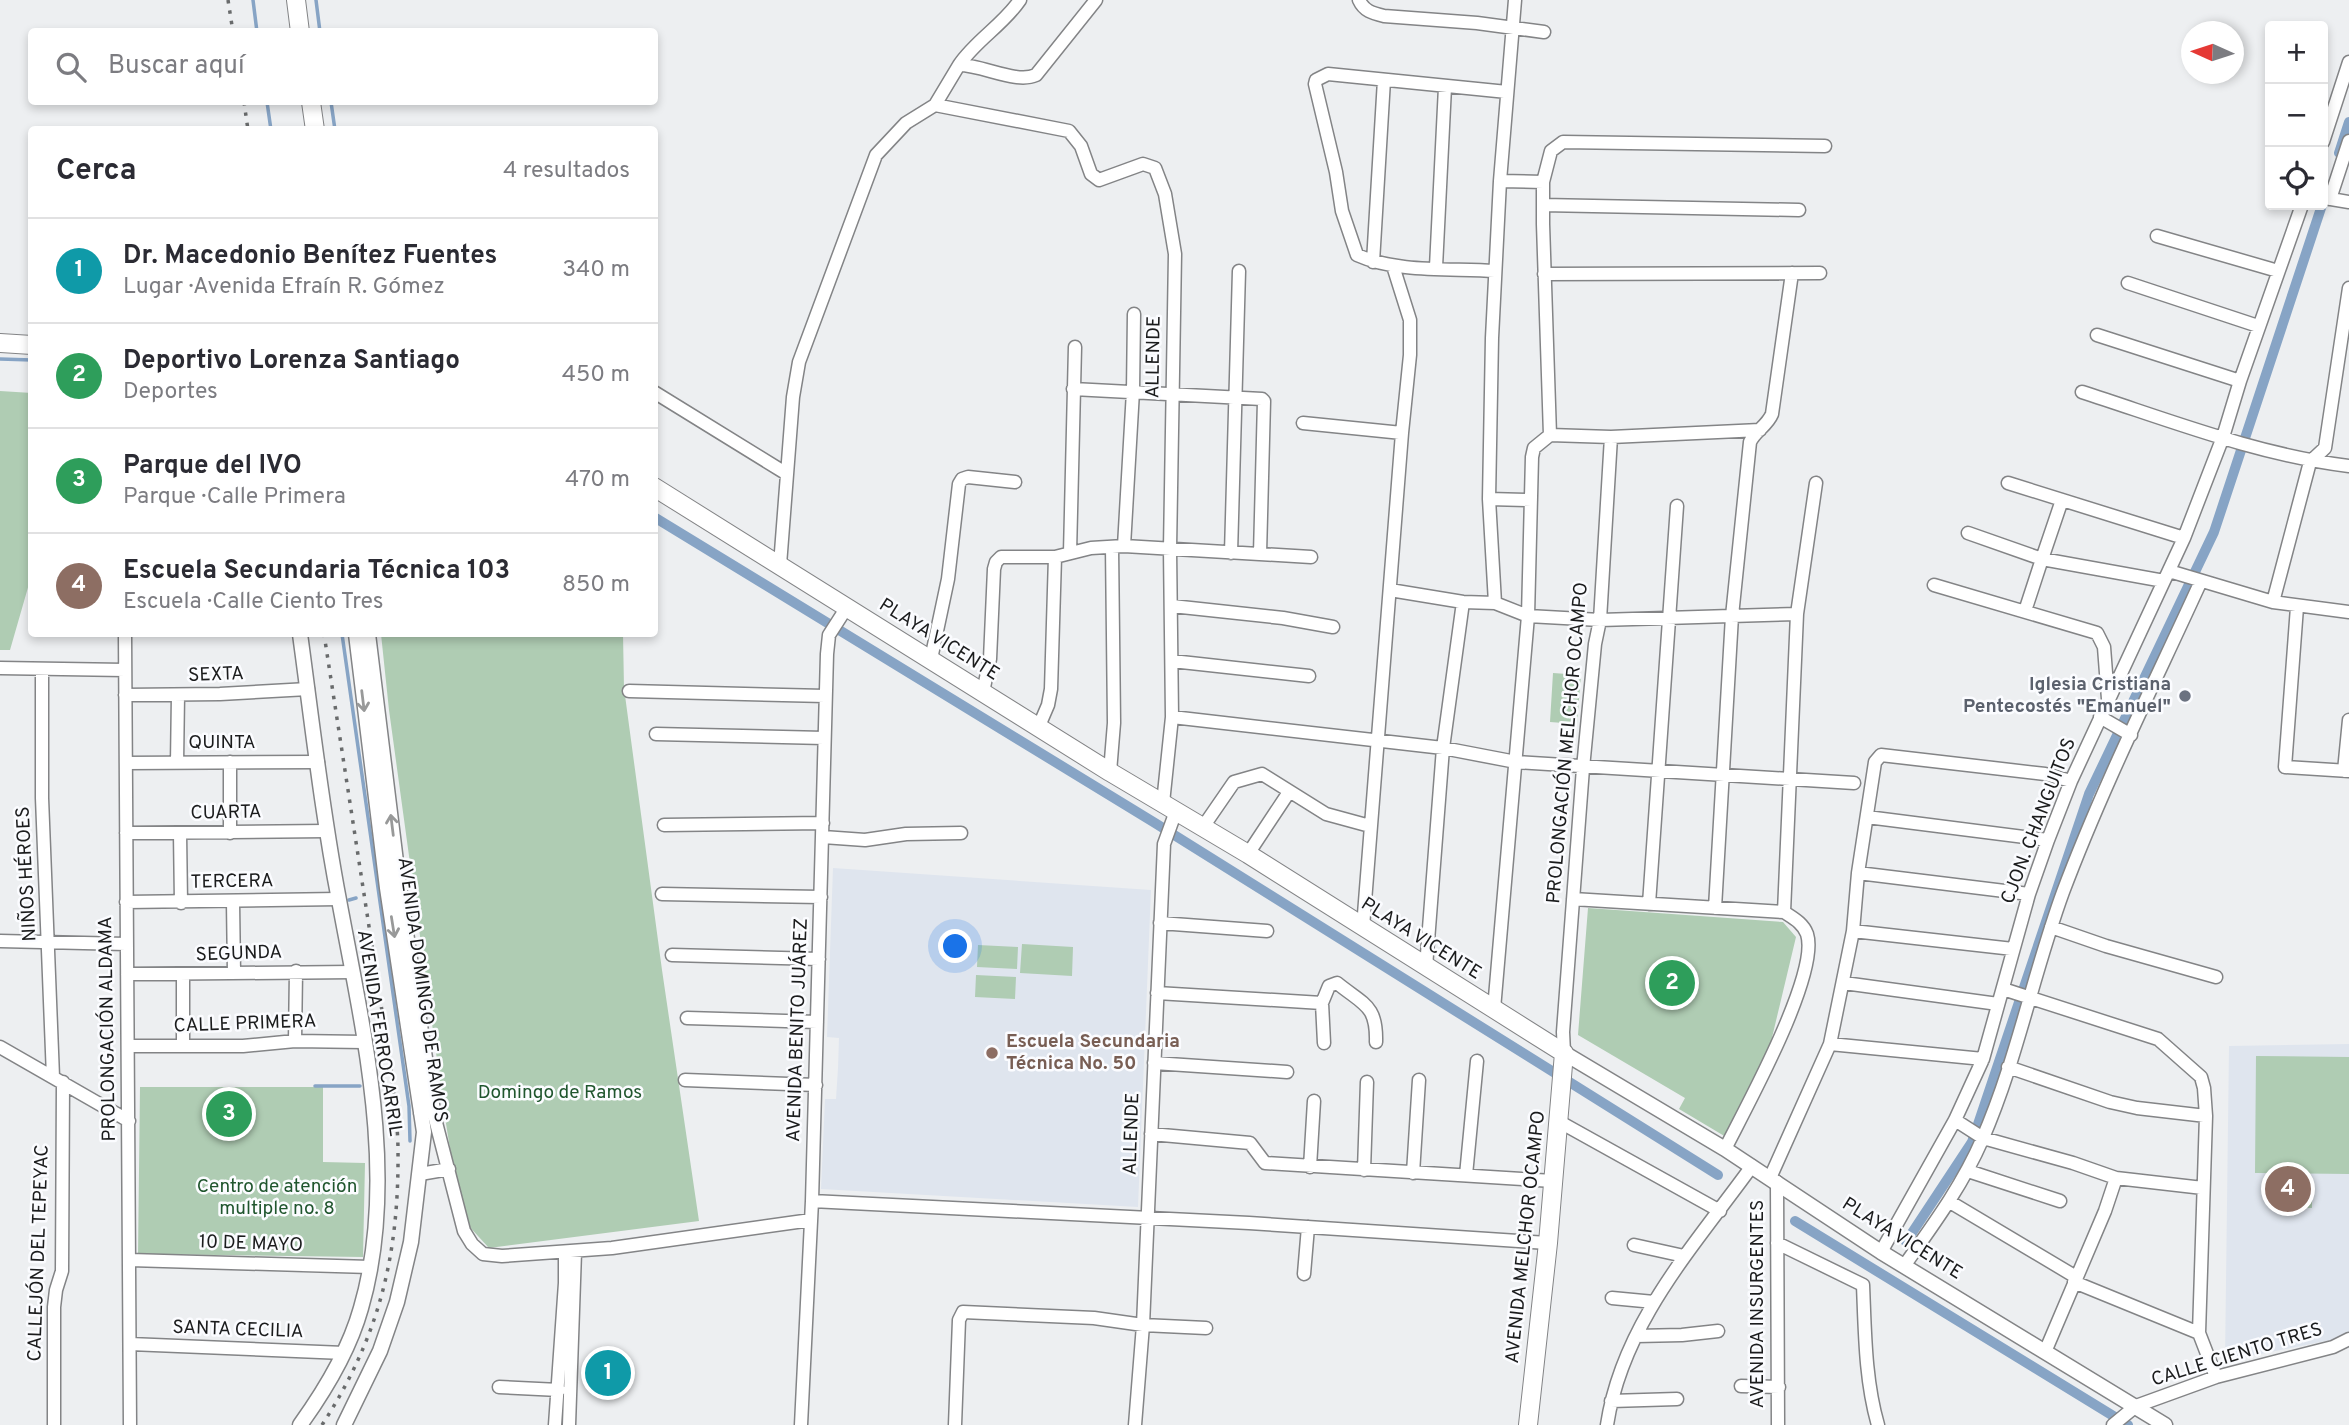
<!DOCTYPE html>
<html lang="es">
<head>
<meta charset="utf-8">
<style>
  :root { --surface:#fff; --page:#f2f2f3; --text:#2b2b33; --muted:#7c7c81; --line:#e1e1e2; --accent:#6660d9 }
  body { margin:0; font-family:Overpass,sans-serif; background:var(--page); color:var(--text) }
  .controls { position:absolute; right:21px; top:21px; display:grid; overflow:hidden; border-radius:7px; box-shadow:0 4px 10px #0003 }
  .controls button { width:63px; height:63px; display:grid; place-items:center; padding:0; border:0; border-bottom:2px solid var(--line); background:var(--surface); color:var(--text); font:35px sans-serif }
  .compass { position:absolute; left:2181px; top:21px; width:63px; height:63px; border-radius:50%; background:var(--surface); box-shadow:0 4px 10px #0003; rotate:273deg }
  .you { position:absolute; left:956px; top:947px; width:24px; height:24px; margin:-18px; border:5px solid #fff; border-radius:50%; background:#1a73e8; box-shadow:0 0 0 10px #1a73e833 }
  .badge { display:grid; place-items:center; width:46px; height:46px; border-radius:50%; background:var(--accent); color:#fff; font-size:23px; font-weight:700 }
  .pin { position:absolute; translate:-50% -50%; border:4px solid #fff; box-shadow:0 2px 7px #0006 }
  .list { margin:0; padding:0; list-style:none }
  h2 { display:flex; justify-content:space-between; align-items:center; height:91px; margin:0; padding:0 28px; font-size:30px }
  h2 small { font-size:23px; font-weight:400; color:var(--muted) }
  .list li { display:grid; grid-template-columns:46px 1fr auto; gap:21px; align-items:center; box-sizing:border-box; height:105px; padding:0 28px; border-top:2px solid var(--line) }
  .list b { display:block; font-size:26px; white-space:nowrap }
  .list p { margin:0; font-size:23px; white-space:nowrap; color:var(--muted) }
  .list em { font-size:23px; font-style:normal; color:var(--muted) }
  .icon { flex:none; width:38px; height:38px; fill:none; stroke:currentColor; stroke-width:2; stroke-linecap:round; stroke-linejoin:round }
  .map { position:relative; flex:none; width:2349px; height:1425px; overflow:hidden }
  .search { position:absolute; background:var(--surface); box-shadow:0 4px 10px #0003; left:28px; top:28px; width:630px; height:77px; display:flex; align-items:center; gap:18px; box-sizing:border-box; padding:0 24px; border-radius:7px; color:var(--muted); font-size:26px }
  .panel { position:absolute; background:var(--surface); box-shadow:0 4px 10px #0003; left:28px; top:126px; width:630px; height:511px; border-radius:7px }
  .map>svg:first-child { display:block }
  .built { fill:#dfe5ee }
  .green { fill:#afccb3 }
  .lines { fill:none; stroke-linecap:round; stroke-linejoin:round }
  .stream { stroke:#87a4c5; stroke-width:3.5 }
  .canal { stroke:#87a4c5; stroke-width:10 }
  .minor-casing { stroke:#838486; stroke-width:15 }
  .tertiary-casing { stroke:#838486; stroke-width:17 }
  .secondary-casing { stroke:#838486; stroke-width:20 }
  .minor { stroke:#fff; stroke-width:12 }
  .tertiary { stroke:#fff; stroke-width:14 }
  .secondary { stroke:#fff; stroke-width:18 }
  .rail { stroke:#696b6c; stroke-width:3.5; stroke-dasharray:3.5 7; stroke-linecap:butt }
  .oneway { stroke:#989999 }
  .worship-dot { fill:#6b7280; stroke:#fbfcff; stroke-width:2.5 }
  .education-dot { fill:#8d6e63; stroke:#fbfcff; stroke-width:2.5 }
  .labels { text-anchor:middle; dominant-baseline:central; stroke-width:5; stroke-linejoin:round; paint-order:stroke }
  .street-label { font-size:19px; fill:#1b1c1d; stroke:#fbfcff }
  .worship-label { font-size:19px; font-weight:bold; fill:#5b616d; stroke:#fbfcff; text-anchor:end }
  .education-label { font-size:19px; font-weight:bold; fill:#785e54; stroke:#fbfcff; text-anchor:start }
  .park-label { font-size:19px; fill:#20562e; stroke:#fbfcff }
</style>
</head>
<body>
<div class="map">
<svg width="2349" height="1425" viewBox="0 0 2349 1425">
  <rect width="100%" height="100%" fill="#edeff1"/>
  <path class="built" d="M 833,868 L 1151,890 L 1138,1207 L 821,1189 L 825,1099 L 836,1099 L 838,1068 L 839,1038 L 827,1037 Z
    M 2349,1044 L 2349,1331 L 2336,1339 L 2225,1361 L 2229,1046 Z"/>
  <path class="green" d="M 0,391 L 32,393 L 31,577 L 10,650 L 0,650 Z
    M 381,634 L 623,634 L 624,688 L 662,970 L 699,1221 L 489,1248 L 467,1224 L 451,1155 L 444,1111 L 389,710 Z
    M 1553,673 L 1581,675 L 1577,724 L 1550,722 Z
    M 1588,908 L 1783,922 L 1796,937 L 1770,1046 L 1726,1137 L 1679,1109 L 1685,1098 L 1578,1035 Z
    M 1022,944 L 1073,947 L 1072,976 L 1020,973 Z
    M 978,945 L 1018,947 L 1017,969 L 977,967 Z
    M 976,975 L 1016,977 L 1015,999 L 975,997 Z
    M 2256,1056 L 2349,1057 L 2349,1174 L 2255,1173 Z
    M 140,1087 L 323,1087 L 323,1162 L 365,1163 L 363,1257 L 138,1254 Z
    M 2268,1179 L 2312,1180 L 2312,1208 L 2268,1207 Z"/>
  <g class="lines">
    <path class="stream" d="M 253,0 L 257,32
      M 316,0 L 320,32
      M 267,102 L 271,130
      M 331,102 L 335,130
      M 0,359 L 32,360
      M 342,634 L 409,1106 L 410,1141
      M 349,900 L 356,898
      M 315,1086 L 360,1086"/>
    <path class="canal" d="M 2339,153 L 2349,122
      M 654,517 L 1155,823 L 1718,1175
      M 1795,1221 L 2128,1425
      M 1906,1242 L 1972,1142 L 2089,794 L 2214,532 L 2322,205"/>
    <defs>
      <path id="minor" d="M 1359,0 C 1364,11 1372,13 1384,16 L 1477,23 L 1544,32
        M 959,65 C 976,40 1003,25 1020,0
        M 935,105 L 1069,131 L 1081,146 L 1091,174 L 1099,180 L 1143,164 L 1155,168 L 1165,194 L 1175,254 L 1170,549 L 1172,717 L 1163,803
        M 2323,142 L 2349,62
        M 1500,181 L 1543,182
        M 2325,198 L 2349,202
        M 2330,199 L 2349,141
        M 1543,205 L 1799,210
        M 2157,236 L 2278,271
        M 1373,262 L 1384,80
        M 1436,267 L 1445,87
        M 1495,271 C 1451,268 1397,273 1357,255 L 1342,211 L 1336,172 L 1315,84 L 1316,80 L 1328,74 L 1507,92
        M 1544,274 L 1820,273
        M 2128,283 L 2258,326
        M 2097,335 L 2240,381
        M 1073,389 L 1262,399 L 1264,401 L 1260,554
        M 654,392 L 787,474
        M 2082,392 C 2169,420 2258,455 2349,466
        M 1303,423 L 1402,433
        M 1550,435 L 1611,437 L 1760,430
        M 2008,483 L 2184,538
        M 1489,499 L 1531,500
        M 1968,533 L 2042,559 L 2062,500
        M 1124,546 L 1133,391 L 1134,314
        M 1070,553 L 1075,347
        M 1231,553 L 1239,271
        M 780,565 L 793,397 L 799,362 L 876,155 L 906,123 L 935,105 L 959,65 C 983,65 1016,84 1036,75 L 1096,0
        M 2169,571 L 2273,602 L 2349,612
        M 1934,585 L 2097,633 L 2104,647 L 2108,699
        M 1390,590 L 1463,602 L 1495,603 L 1528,616 L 1600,620 L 1797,614
        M 2273,602 L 2310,462 L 2325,448 L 2349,288
        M 1495,603 L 1489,499 L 1492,338 L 1500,181 L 1515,0
        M 1172,606 L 1283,618 L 1333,627
        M 2297,607 L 2285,767 L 2349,771
        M 2025,611 L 2042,559 L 2164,581
        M 125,634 L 130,1425
        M 931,659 L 948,579 L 959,484 L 962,479 L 968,477 L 1015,482
        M 1172,661 L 1309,676
        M 0,668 L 125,670
        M 42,669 L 42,798 L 53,1077
        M 629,691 L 825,696
        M 983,692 L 990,659 L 994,569 L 996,562 L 1001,557 L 1055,557 L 1091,548 L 1124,546 L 1311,557
        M 125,695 L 220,694 L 308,689
        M 1172,717 L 1443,748 L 1516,762 L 1854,783
        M 2100,717 L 2131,735
        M 1039,726 L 1048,705 L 1051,689 L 1055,557
        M 656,734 L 824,738
        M 230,762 L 230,833
        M 126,763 L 318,762
        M 177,763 L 178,695
        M 2344,771 L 2349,720
        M 1110,772 L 1114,723 L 1112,547
        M 1867,817 L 2048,840
        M 664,825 L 823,823
        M 1203,827 L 1234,782 L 1262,774 L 1326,814 L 1370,826
        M 126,833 L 327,831
        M 180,833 L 181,903
        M 823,837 L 865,840 L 906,834 L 961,833
        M 1248,854 L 1289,792
        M 1858,873 L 2029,894
        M 662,894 L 821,897
        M 1573,899 L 1784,912 C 1793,918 1803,923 1807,934 C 1820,974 1745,1109 1725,1149
        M 126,902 L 339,899
        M 233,902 L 234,973
        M 1649,904 L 1677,506
        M 1715,908 L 1732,616 L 1750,442 C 1755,431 1767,426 1772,414 L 1792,273
        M 1784,912 L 1797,614 L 1816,483
        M 1160,923 L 1267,931
        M 1363,927 L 1402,433 L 1410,355 L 1410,320 L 1393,266
        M 2051,927 L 2106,946 L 2216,977
        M 1853,931 L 2013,949
        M 0,941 L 126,944
        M 672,955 L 819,959
        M 1426,967 L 1443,748 L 1463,602
        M 127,974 L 353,972
        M 1844,983 L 1998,1004
        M 2003,989 L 2158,1039 L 2201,1077 L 2204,1088 L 2206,1116 L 2199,1333
        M 1157,993 L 1322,1003
        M 1494,1009 L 1528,616 L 1532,457 L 1534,448 L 1550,435 L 1543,224 L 1543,182 L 1551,151 L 1563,142 L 1825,146
        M 687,1018 L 817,1022
        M 295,1041 L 296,971
        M 1324,1043 L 1322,1003 L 1329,986 L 1337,983 C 1364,1005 1377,1005 1376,1042
        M 1830,1044 L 1983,1059
        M 128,1046 L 243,1046 L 295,1041 L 364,1042
        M 183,1046 L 183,974
        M 0,1047 L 129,1121
        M 1564,1053 L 1563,1032 L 1583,768 L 1595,644 L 1600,620 L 1611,437
        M 1154,1063 L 1287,1072
        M 2008,1067 L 2110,1102 L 2137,1108 L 2206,1116
        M 685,1080 L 816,1085
        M 433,1111 L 464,1231 L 472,1244 L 483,1254 L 502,1256 L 612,1248 L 811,1220
        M 1955,1120 L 1983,1138 L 2073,1163 L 2116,1178 L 2203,1188
        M 1558,1121 L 1720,1211
        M 1151,1134 L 1250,1143 L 1265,1163 L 1553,1181
        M 1310,1167 L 1314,1101
        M 1364,1170 L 1367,1082
        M 1968,1171 L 2060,1201
        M 1413,1173 L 1419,1080
        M 420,1174 L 449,1169
        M 1466,1175 L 1477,1061
        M 1770,1178 L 1830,1044 L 1853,931 L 1858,873 L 1875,762 L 1881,755 L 2045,774 L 2071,781
        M 1777,1182 L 1778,1425
        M 812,1201 L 1249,1223 L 1548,1243
        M 1950,1202 L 2076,1277
        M 1777,1243 L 1863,1285 C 1865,1332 1865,1380 1878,1425
        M 1634,1245 L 1684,1256
        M 1881,1252 L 1955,1120 L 1983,1059 L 2029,894 L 2048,840 L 2071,781 L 2184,538 L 2223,437 L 2240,381 L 2302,205
        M 130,1260 L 370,1267
        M 1904,1266 C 1933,1225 1962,1186 1982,1140 C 2017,1060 2033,974 2063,892 C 2103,786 2154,684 2201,581
        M 1304,1274 L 1308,1227
        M 2074,1282 L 2199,1333 L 2216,1377
        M 1612,1298 L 1654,1302
        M 1636,1336 L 1682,1335 L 1718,1331
        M 130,1344 L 344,1353
        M 2045,1352 L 2105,1211 L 2116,1178
        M 1741,1386 L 1779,1387
        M 499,1387 L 559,1390
        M 1611,1401 L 1677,1399
        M 54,1425 L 54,1307 L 56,1290 L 62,1271 L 63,1082
        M 555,1425 L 565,1283 L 565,1252
        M 569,1425 L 575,1252
        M 801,1425 L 812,1201 L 827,654 L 829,635 L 847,607
        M 955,1425 L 959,1320 L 963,1312 L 1094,1318 L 1143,1325 L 1206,1328
        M 1135,1425 L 1143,1325 L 1164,844 L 1176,811
        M 1607,1425 C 1622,1324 1694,1246 1752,1166
        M 2113,1425 L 2136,1406 L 2216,1377 L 2333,1347 L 2349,1339"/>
      <path id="tertiary" d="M 300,634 C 312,722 322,812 339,900 C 363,1030 399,1178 361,1308 C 349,1351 326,1389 300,1425
        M 368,634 L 399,886 L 433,1111 L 421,1113
        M 1564,1053 L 1725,1149 L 1881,1252 L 2165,1425
        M 344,1425 L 380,1351 L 397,1302 L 411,1242 L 424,1132 L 387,888 L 356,634"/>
      <path id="secondary" d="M 296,0 L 300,32
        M 311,102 L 315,130
        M 0,343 L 32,345
        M 654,487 L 1110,772 L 1248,854 L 1564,1053 L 1548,1243 L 1528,1425"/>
    </defs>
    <use href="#minor" class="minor-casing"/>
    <use href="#tertiary" class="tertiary-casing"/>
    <use href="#secondary" class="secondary-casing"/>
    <use href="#minor" class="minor"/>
    <use href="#tertiary" class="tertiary"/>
    <use href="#secondary" class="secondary"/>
    <path class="rail" d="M 228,0 L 233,32
      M 244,102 L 248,130
      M 322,1425 C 379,1337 399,1256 398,1151 C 398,1126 394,1101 392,1076 L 324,634"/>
  </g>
  <defs><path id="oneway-shaft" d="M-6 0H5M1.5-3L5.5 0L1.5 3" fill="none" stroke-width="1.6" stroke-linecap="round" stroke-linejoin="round" transform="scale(1.75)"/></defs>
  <g class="oneway">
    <use href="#oneway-shaft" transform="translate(363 701) rotate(83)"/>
    <use href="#oneway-shaft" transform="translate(392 825) rotate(-97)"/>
    <use href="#oneway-shaft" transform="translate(393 927) rotate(81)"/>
  </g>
  <circle class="worship-dot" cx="2185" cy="696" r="7"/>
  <circle class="education-dot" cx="992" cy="1053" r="7"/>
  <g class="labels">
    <g class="street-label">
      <text transform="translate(1154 357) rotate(-89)">ALLENDE</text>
      <text transform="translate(939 640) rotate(32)">PLAYA VICENTE</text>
      <text transform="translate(216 675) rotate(-2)">SEXTA</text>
      <text x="222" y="743">QUINTA</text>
      <text transform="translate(1568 743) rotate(-85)">PROLONGACIÓN MELCHOR OCAMPO</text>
      <text transform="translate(226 813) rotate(-1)">CUARTA</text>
      <text transform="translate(2039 821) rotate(-69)">CJON. CHANGUITOS</text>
      <text transform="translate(27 874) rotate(-93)">NIÑOS HÉROES</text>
      <text transform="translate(232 882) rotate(-1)">TERCERA</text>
      <text transform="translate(1421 939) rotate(32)">PLAYA VICENTE</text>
      <text transform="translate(239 954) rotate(-2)">SEGUNDA</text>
      <text transform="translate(422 990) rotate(82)">AVENIDA DOMINGO DE RAMOS</text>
      <text transform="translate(245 1024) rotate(-2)">CALLE PRIMERA</text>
      <text transform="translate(108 1029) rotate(-91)">PROLONGACIÓN ALDAMA</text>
      <text transform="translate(798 1030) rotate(-88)">AVENIDA BENITO JUÁREZ</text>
      <text transform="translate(379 1033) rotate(81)">AVENIDA FERROCARRIL</text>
      <text transform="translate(1132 1134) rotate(-88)">ALLENDE</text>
      <text transform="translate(1526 1237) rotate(-84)">AVENIDA MELCHOR OCAMPO</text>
      <text transform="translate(1902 1239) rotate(32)">PLAYA VICENTE</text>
      <text transform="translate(251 1244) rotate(2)">10 DE MAYO</text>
      <text transform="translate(39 1253) rotate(-88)">CALLEJÓN DEL TEPEYAC</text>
      <text transform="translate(1758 1304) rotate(-90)">AVENIDA INSURGENTES</text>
      <text transform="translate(238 1330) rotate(2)">SANTA CECILIA</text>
      <text transform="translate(2237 1355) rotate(-17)">CALLE CIENTO TRES</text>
    </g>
    <g class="worship-label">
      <text x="2171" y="685">Iglesia Cristiana<tspan x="2171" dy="22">Pentecostés "Emanuel"</tspan></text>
    </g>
    <g class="education-label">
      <text x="1006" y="1042">Escuela Secundaria<tspan x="1006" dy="22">Técnica No. 50</tspan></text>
    </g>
    <g class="park-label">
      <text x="560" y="1093">Domingo de Ramos</text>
      <text x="277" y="1187">Centro de atención<tspan x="277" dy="22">multiple no. 8</tspan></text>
    </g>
  </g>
</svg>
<div class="controls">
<button>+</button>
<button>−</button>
<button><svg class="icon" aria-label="locate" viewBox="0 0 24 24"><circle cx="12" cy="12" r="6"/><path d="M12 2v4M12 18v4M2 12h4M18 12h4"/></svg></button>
</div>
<svg class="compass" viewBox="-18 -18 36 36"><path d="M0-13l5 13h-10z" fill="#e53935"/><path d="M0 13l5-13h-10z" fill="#7c7c81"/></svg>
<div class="you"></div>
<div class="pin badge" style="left:608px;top:1373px;background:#0f9aa8">1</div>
<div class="pin badge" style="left:1672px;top:983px;background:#2e9e5b">2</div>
<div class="pin badge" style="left:229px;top:1114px;background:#2e9e5b">3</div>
<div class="pin badge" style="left:2288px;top:1189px;background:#8d6e63">4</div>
<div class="search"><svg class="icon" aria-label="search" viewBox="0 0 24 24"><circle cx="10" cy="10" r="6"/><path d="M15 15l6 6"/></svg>Buscar aquí</div>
<section class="panel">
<h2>Cerca<small>4 resultados</small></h2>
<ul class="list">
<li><span class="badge" style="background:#0f9aa8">1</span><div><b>Dr. Macedonio Benítez Fuentes</b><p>Lugar · Avenida Efraín R. Gómez</p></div><em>340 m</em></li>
<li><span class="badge" style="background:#2e9e5b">2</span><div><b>Deportivo Lorenza Santiago</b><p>Deportes</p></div><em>450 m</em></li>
<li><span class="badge" style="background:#2e9e5b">3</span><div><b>Parque del IVO</b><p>Parque · Calle Primera</p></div><em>470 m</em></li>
<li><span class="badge" style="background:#8d6e63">4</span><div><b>Escuela Secundaria Técnica 103</b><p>Escuela · Calle Ciento Tres</p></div><em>850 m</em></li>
</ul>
</section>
</div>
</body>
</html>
